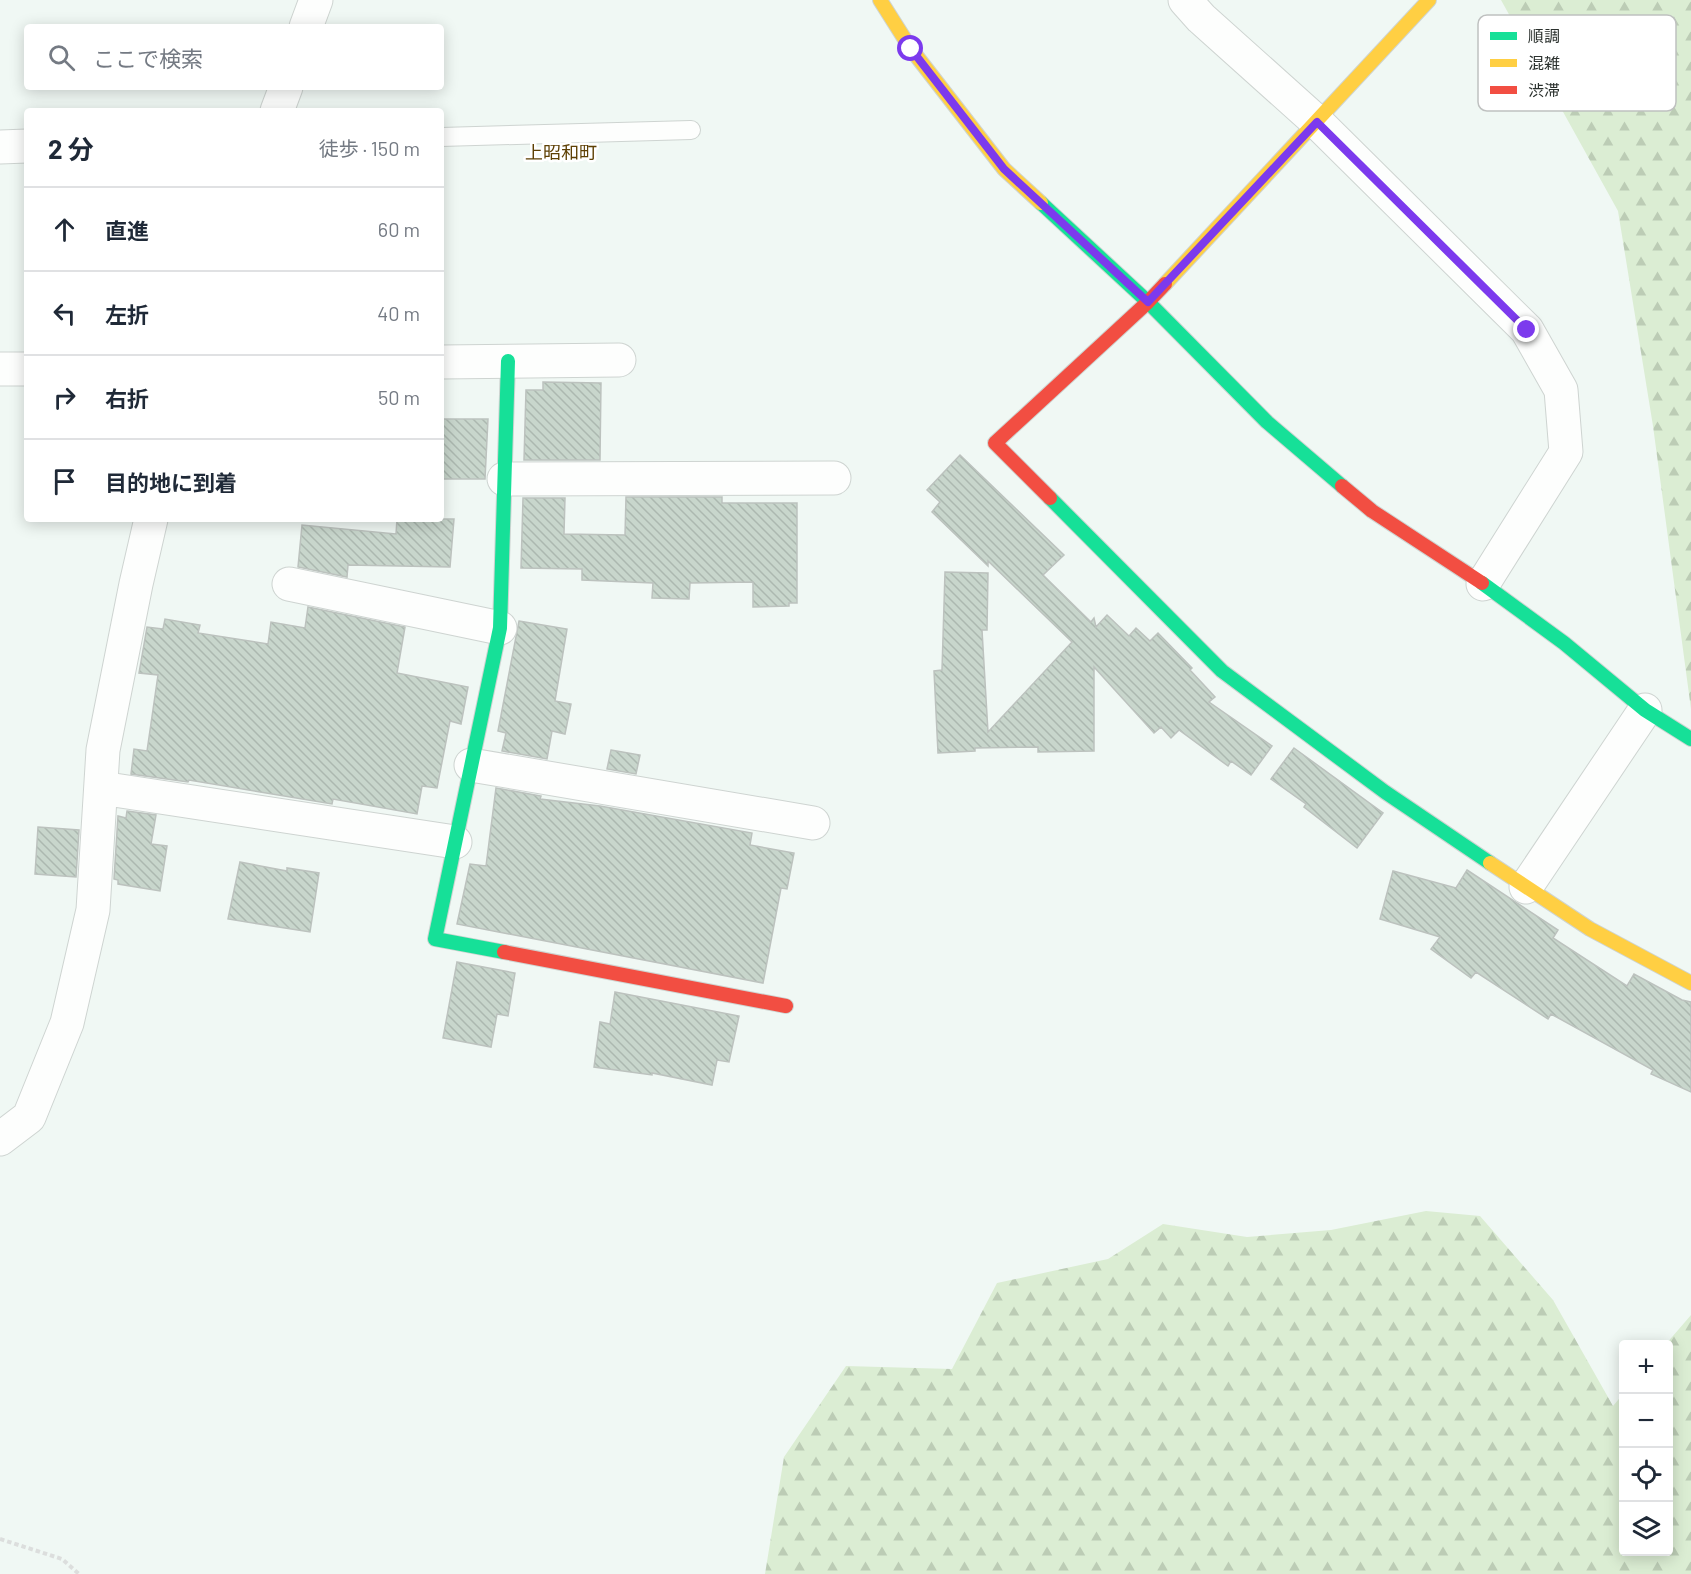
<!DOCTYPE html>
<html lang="ja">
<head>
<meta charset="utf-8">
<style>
  :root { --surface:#fff; --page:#f2f2f3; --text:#1f2937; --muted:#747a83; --line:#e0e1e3 }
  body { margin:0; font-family:Barlow,"Noto Sans JP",sans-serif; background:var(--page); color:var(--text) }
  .controls { position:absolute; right:18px; bottom:18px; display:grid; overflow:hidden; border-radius:6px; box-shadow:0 3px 15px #0003 }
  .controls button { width:54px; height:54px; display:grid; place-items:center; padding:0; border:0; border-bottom:2px solid var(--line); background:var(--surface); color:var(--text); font:30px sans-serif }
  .stop { position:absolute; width:18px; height:18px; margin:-14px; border:4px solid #7c3aed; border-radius:50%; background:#fff }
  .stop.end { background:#7c3aed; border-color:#fff; box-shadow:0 2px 6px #0008 }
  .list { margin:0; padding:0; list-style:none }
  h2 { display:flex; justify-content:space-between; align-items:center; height:78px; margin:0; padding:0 24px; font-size:26px }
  h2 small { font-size:20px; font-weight:400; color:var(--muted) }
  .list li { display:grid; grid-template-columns:39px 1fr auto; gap:18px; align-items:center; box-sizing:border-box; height:84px; padding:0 24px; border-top:2px solid var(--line) }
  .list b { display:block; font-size:22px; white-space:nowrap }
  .list em { font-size:20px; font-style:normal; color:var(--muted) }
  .icon { flex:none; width:33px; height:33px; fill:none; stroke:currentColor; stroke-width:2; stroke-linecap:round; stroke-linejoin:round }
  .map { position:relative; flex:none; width:1691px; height:1574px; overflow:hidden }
  .search { position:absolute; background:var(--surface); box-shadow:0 3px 15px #0003; left:24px; top:24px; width:420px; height:66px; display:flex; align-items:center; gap:15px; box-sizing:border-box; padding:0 21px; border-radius:6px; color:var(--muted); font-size:22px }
  .panel { position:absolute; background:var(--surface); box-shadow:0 3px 15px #0003; left:24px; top:108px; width:420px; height:414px; border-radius:6px }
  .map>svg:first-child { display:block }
  .forest { fill:url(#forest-firs) }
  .building { fill:url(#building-back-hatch); stroke:#bcc2be; stroke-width:1.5 }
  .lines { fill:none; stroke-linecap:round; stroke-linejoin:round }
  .lane-casing { stroke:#ced4d1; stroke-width:20 }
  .street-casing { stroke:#ced4d1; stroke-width:35 }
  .fast-casing { stroke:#ced4d1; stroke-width:16 }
  .slow-casing { stroke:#ced4d1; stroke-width:16 }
  .jam-casing { stroke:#ced4d1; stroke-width:16 }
  .path { stroke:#dcdedd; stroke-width:4; stroke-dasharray:4.5 3; stroke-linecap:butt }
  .lane { stroke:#fdfefd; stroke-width:18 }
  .street { stroke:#fdfefd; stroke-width:33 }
  .fast { stroke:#16e098; stroke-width:14 }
  .slow { stroke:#ffcf43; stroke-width:14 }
  .jam { stroke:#f24e42; stroke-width:14 }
  .route { stroke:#7c3aed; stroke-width:8 }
  .labels { text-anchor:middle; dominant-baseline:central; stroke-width:5; stroke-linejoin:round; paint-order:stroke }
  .neighbourhood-label { font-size:18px; fill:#5e4004; stroke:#fff }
  .key { fill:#fff; stroke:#bfc1c0; stroke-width:1.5 }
  .key-label { font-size:16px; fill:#2b312e }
</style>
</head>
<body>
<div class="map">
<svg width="1691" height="1574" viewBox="0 0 1691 1574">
  <defs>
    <pattern id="forest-firs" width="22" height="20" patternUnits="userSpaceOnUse" patternTransform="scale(1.5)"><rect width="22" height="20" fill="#dbedd3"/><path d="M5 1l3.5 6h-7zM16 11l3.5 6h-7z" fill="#bcccb5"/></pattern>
    <pattern id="building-back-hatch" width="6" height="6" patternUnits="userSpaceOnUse" patternTransform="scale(1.5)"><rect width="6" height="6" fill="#c8d6cc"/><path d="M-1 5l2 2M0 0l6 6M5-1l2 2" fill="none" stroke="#acb8b0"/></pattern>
  </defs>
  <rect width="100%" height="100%" fill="#f0f8f4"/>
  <path class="forest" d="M 1501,0 L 1691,0 L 1691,709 L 1653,426 L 1618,211 Z
    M 1426,1211 L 1480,1216 L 1553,1300 L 1613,1406 L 1623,1394 L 1624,1552 L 1668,1552 L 1668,1344 L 1666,1344 L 1691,1315 L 1691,1574 L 765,1574 L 784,1457 L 846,1366 L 952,1369 L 997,1283 L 1108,1259 L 1163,1224 L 1247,1237 L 1331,1230 Z"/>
  <path class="building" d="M 543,382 L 601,383 L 600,460 L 524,460 L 526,390 L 543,390 Z
    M 441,419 L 488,419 L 485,479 L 441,479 Z
    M 960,455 L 1064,555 L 1043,575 L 1091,622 L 1094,618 L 1096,627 L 1107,615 L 1129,636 L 1136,628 L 1150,641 L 1158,633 L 1192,668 L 1190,670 L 1215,697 L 1209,702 L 1272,746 L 1251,775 L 1231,761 L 1228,766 L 1179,730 L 1171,738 L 1161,727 L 1154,733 L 1094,667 L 1094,751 L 1038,752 L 1038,747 L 975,748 L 975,751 L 938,753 L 934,671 L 942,670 L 945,572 L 988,573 L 987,630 L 982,630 L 988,732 L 1072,642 L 988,561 L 988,566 L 932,512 L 940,502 L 927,490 Z
    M 626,497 L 722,497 L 722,503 L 797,503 L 797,603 L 789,603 L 789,606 L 753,607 L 753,582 L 690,583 L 689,599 L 652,598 L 653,583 L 582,580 L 582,569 L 521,568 L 523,498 L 565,498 L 564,534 L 625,535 Z
    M 397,519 L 454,519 L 450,567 L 348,565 L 347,577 L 298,567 L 302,525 L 396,534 Z
    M 308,607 L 405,627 L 397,673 L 468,687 L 461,724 L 450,721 L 437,788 L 422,786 L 417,814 L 333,799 L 332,804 L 189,780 L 188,782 L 131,774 L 134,749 L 147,751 L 158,675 L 139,673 L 147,627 L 163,629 L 165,619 L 200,625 L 198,633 L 268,644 L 271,622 L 305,628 Z
    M 519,621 L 567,629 L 555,701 L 571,704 L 565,734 L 552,731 L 547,759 L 502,751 L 506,733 L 498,731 Z
    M 1294,748 L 1383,813 L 1357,848 L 1304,807 L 1306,804 L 1271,779 Z
    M 611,750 L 640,755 L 636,774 L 607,769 Z
    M 496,788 L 541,796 L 540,799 L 600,806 L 752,833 L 750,845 L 794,853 L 787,889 L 781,888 L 763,983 L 457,924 L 470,864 L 486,866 Z
    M 127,811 L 156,815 L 151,844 L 167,846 L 160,891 L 118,884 L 118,880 L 114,879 L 118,816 L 126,818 Z
    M 38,827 L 79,830 L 76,877 L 35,874 Z
    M 240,862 L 287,871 L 287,868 L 319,873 L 310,932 L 228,919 Z
    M 1467,870 L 1558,930 L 1553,938 L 1627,986 L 1634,974 L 1682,1000 L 1691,1002 L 1691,1092 L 1651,1074 L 1653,1070 L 1551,1014 L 1548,1019 L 1476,972 L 1471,978 L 1431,949 L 1440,937 L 1380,919 L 1393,871 L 1456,888 Z
    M 457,962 L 515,973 L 508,1016 L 497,1014 L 491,1047 L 443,1038 Z
    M 615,992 L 739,1016 L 729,1062 L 717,1060 L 712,1085 L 652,1073 L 652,1075 L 594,1067 L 600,1022 L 610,1024 Z"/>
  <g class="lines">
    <defs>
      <path id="lane" d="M 441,137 L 691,130"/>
      <path id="street" d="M 1185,0 L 1201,18 L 1317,122 L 1527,330 L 1561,390 L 1566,452 L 1483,584
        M 306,27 L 316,0
        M 277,111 L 286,87
        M 0,147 L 27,146
        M 441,362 L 619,360
        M 0,369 L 27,369
        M 504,479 L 834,478
        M 289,584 L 500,628
        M 471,765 L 813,823
        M 101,788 L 455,842
        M 1526,887 L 1645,710
        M 0,1139 L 29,1117 L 67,1023 L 93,910 L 103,750 L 136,584 L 151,519"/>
      <path id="fast" d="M 1041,203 L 1148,302 L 1267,422 L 1342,486
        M 1050,498 L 1222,671 L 1385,792 L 1490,863
        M 1482,583 L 1564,643 L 1645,710 L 1691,739
        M 504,952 L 435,939 L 500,628 L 508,361"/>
      <path id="slow" d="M 880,0 L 911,49 L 1004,169 L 1041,203
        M 1165,284 L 1429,0
        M 1490,863 L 1590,929 L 1691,983"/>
      <path id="jam" d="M 1342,486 L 1372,511 L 1482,583
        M 1050,498 L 995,443 L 1148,302 L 1165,284
        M 504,952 L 786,1006"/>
    </defs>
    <use href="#lane" class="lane-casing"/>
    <use href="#street" class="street-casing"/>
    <use href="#fast" class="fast-casing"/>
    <use href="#slow" class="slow-casing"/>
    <use href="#jam" class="jam-casing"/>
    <path class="path" d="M 0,1539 L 62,1559 L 79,1574"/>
    <use href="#lane" class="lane"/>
    <use href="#street" class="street"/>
    <use href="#fast" class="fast"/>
    <use href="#slow" class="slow"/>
    <use href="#jam" class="jam"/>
  </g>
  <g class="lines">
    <path class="route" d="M 911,49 L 1004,169 L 1148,302 L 1317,122 L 1527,330"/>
  </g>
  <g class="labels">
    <g class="neighbourhood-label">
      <text x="561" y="152">上昭和町</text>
    </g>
  </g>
  <rect x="1478" y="15" width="198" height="96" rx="9" class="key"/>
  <rect x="1490" y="32" width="27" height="8" fill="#16e098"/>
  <rect x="1490" y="59" width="27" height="8" fill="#ffcf43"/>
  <rect x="1490" y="86" width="27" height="8" fill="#f24e42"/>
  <g class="key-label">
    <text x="1528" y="42">順調</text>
    <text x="1528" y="69">混雑</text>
    <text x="1528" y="96">渋滞</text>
  </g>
</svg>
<div class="controls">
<button>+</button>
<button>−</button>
<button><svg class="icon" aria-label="locate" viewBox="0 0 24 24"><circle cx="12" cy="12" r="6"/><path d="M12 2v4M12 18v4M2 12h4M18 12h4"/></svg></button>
<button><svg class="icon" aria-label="layers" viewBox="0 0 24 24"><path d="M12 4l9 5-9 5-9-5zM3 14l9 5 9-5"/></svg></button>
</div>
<div class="stop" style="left:911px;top:49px"></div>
<div class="stop end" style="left:1527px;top:330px"></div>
<div class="search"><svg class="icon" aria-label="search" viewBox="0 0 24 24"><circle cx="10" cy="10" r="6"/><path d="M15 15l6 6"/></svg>ここで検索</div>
<section class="panel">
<h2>2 分<small>徒歩 · 150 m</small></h2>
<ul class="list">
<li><svg class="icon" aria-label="ahead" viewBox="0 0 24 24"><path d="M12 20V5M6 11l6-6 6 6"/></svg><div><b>直進</b></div><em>60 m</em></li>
<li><svg class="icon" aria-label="left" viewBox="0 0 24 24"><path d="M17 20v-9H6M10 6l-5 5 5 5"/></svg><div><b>左折</b></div><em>40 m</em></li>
<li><svg class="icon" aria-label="right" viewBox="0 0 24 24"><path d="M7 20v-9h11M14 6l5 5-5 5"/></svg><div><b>右折</b></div><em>50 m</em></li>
<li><svg class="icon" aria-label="arrive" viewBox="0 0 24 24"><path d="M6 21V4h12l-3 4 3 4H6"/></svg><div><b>目的地に到着</b></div></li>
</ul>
</section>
</div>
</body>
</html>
